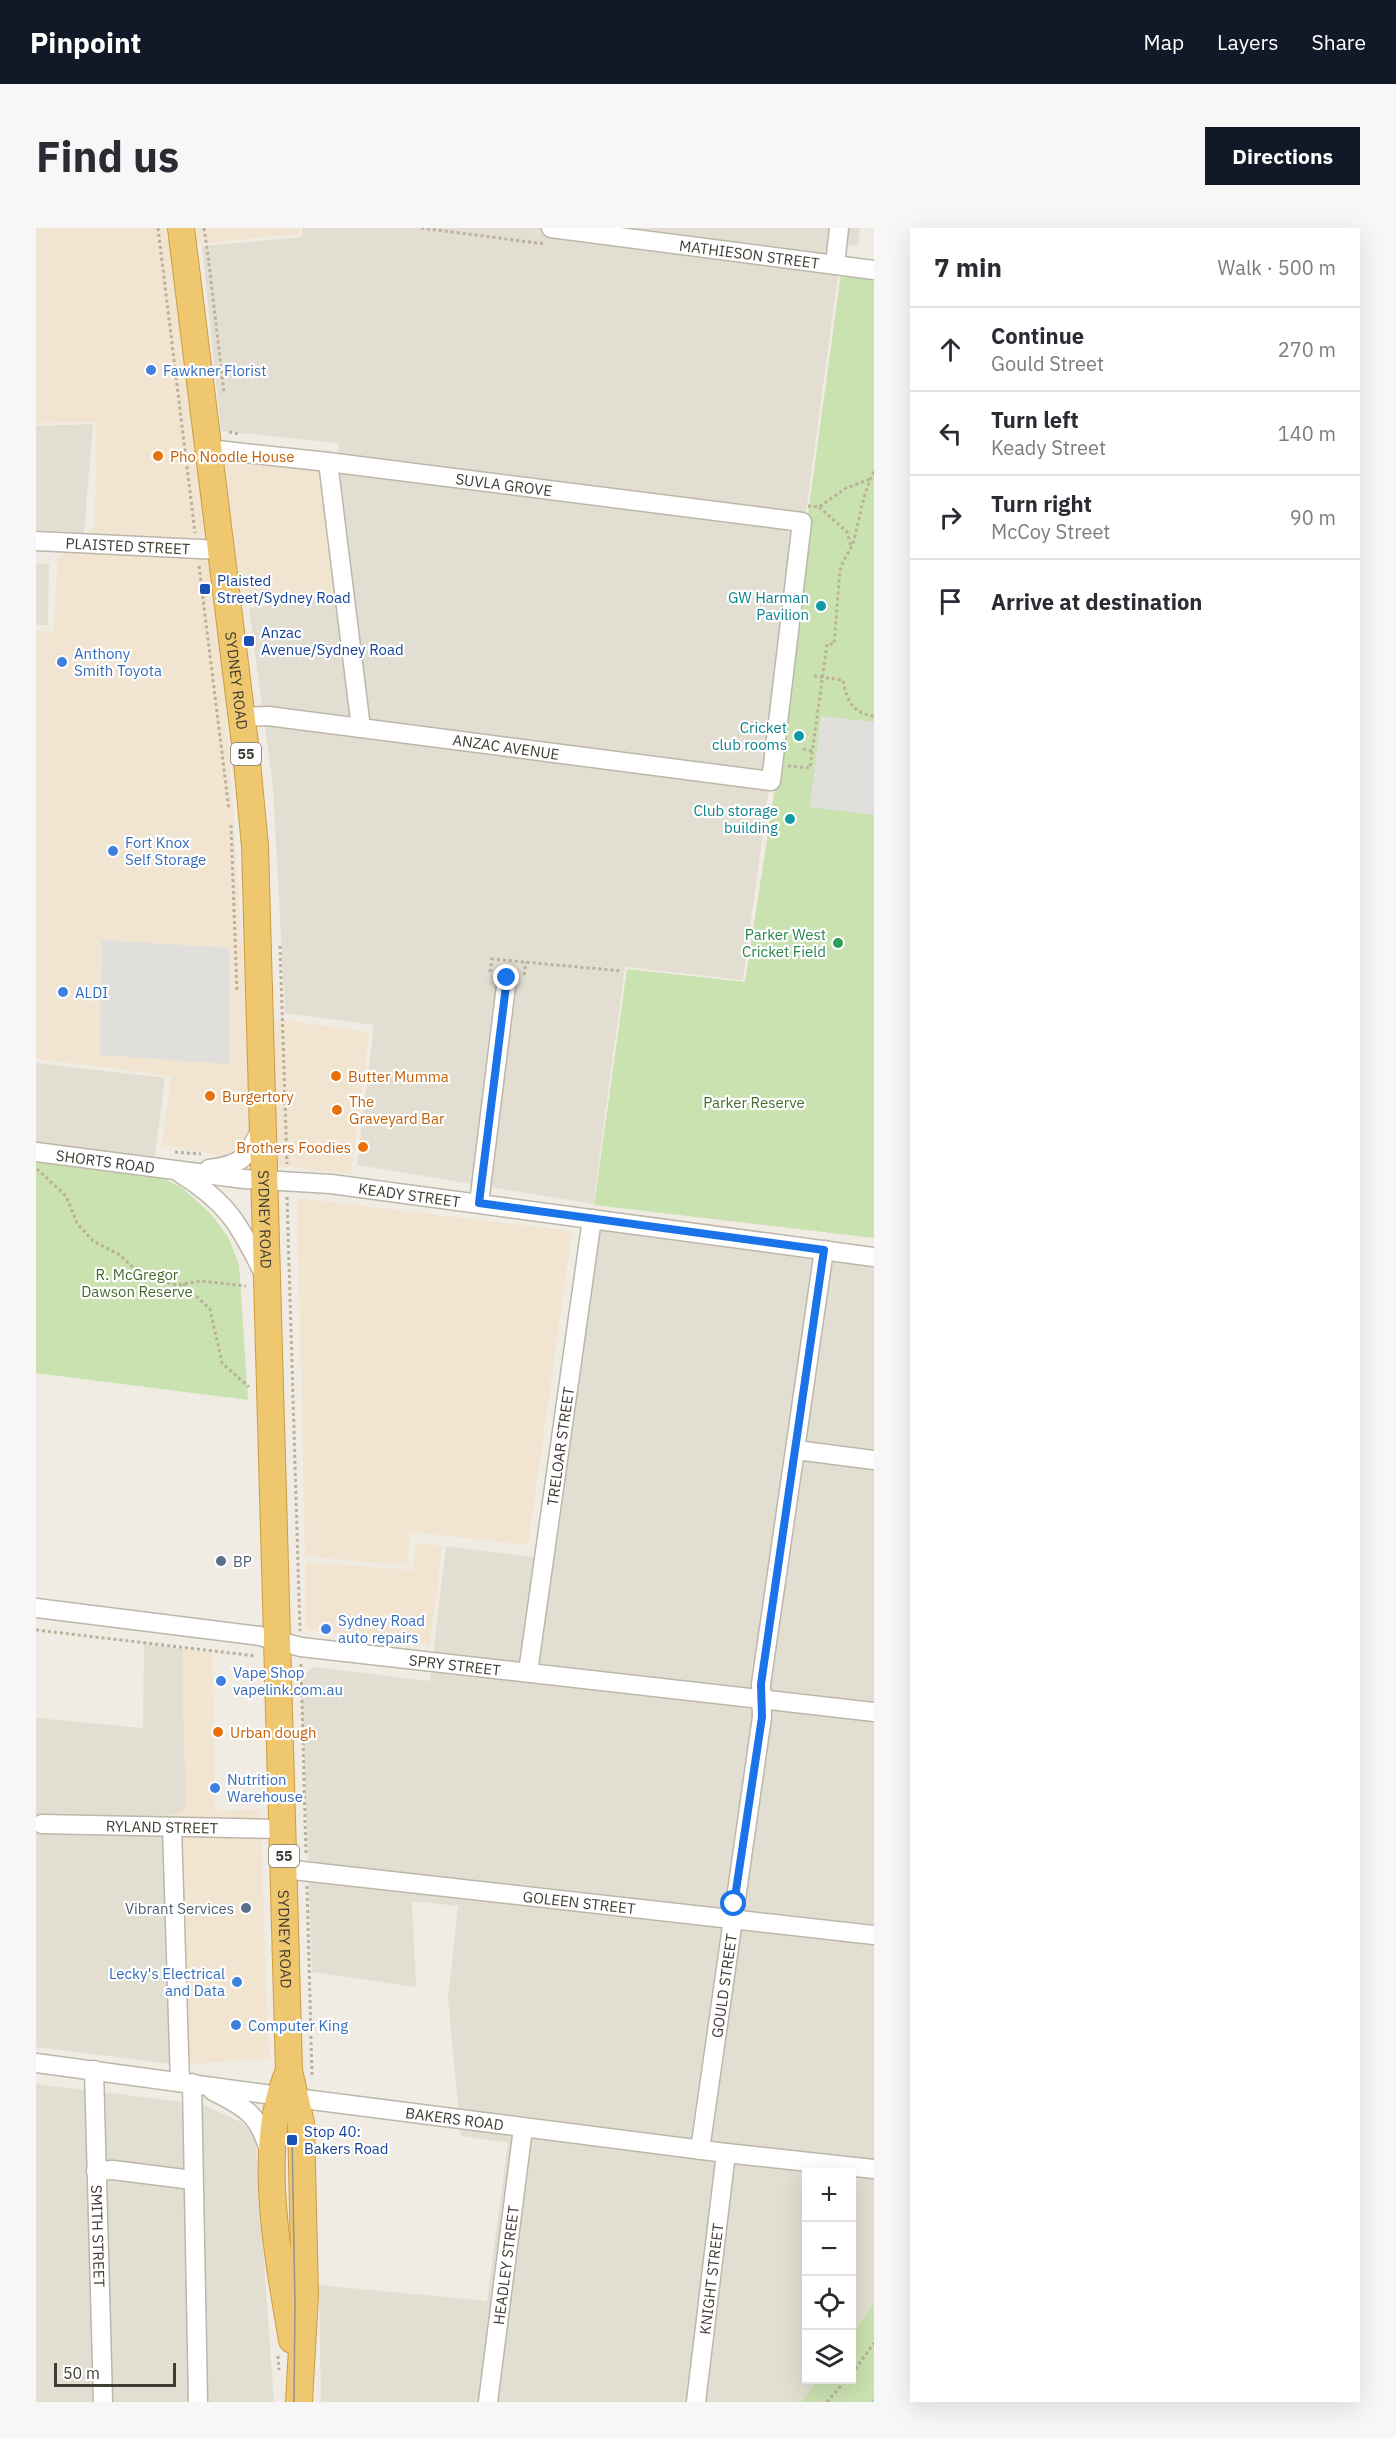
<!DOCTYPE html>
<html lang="en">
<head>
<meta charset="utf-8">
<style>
  :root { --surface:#fff; --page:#f7f7f7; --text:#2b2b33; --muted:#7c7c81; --line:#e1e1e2; --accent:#111827 }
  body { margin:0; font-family:"IBM Plex Sans",sans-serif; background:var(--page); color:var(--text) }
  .controls { position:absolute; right:18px; bottom:18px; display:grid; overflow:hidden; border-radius:0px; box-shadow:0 6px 24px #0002 }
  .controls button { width:54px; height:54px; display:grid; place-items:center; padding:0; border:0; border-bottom:2px solid var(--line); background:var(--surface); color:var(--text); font:30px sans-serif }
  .scale { position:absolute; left:18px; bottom:15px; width:122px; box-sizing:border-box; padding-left:6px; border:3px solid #413c34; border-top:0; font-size:16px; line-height:21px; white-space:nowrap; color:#413c34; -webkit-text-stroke:4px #fff; paint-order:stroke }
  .stop { position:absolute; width:18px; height:18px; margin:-14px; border:4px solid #1a73e8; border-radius:50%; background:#fff }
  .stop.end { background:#1a73e8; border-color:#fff; box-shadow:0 2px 6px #0008 }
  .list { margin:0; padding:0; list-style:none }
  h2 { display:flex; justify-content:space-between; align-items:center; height:78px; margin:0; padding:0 24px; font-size:26px }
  h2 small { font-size:20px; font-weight:400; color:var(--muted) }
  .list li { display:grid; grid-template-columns:39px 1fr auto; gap:18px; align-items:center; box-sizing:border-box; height:84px; padding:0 24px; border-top:2px solid var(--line) }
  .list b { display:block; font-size:22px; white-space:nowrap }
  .list p { margin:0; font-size:20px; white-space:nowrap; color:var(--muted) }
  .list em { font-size:20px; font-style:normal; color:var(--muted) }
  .icon { flex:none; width:33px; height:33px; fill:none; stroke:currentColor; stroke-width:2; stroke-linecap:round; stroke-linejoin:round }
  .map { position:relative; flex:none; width:838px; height:2174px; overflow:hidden; border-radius:0px }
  header { display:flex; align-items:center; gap:36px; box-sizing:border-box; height:84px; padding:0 30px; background:var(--accent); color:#fff }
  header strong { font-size:28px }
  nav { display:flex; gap:33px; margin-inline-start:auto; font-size:21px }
  .intro { display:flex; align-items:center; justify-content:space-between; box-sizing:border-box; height:144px; padding:0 36px }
  h1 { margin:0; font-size:42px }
  .button { padding:15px 27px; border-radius:0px; background:var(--accent); color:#fff; font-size:21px; font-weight:700 }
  main { display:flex; gap:36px; padding:0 36px }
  aside { flex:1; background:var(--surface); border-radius:0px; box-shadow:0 6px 24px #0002 }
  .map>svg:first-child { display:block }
  .residential { fill:#e3ded2 }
  .commercial { fill:#f1e4d0 }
  .green { fill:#cae1b0 }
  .parking { fill:#e1dfdc }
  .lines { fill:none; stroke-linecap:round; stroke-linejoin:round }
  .stream { stroke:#a5cbe8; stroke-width:4.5 }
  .minor-casing { stroke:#bdb7aa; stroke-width:21 }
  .highway-casing { stroke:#cd9c41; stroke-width:28 }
  .path { stroke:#bbb09a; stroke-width:3; stroke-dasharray:3 3; stroke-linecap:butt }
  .minor { stroke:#fff; stroke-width:18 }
  .highway { stroke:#efc76f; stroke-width:26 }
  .tram { stroke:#939393; stroke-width:1.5 }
  .route { stroke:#1a73e8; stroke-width:8 }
  .shop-dot { fill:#3f7fe0; stroke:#fff; stroke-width:2 }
  .food-dot { fill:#e8710a; stroke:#fff; stroke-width:2 }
  .transit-dot { fill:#1a4fb4; stroke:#fff; stroke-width:2 }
  .culture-dot { fill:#0f9aa8; stroke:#fff; stroke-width:2 }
  .leisure-dot { fill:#2e9e5b; stroke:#fff; stroke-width:2 }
  .service-dot { fill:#5c6f8a; stroke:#fff; stroke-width:2 }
  .labels { text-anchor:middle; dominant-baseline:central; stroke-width:4.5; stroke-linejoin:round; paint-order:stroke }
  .shield { fill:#fff; stroke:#7a7671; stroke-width:1.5 }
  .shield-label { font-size:14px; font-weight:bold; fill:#413c34 }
  .street-label { font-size:15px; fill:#413c34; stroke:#fff }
  .shop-label { font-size:15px; fill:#366cbe; stroke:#fff; text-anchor:start }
  .food-label { font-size:15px; fill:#c56008; stroke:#fff; text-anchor:start }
  .transit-label { font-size:15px; fill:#164399; stroke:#fff; text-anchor:start }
  .culture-label { font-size:15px; fill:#0d838f; stroke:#fff; text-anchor:end }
  .leisure-label { font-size:15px; fill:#27864d; stroke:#fff; text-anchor:end }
  .park-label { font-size:15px; fill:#456c2e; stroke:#fff }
  .service-label { font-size:15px; fill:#4e5e75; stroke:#fff; text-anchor:start }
</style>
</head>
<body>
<header>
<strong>Pinpoint</strong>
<nav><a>Map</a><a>Layers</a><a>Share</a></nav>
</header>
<div class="intro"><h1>Find us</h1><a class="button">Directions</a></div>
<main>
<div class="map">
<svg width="838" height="2174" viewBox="0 0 838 2174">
  <rect width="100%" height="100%" fill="#f0ece4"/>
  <path class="residential" d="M 266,0 L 824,0 L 822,18 L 806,17 L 707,752 L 589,739 L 557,976 L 321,937 L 338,797 L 249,785 L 237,559 L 213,380 L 314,366 L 302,215 L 185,203 L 166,18 L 266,9 Z
    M 57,196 L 48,305 L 0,302 L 0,198 Z
    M 0,335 L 13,336 L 12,397 L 0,397 Z
    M 0,835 L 129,850 L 118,934 L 0,917 Z
    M 563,999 L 838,1031 L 838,2075 L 816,2106 L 816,1944 L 770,1944 L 770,2152 L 782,2152 L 765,2174 L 285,2174 L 283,2057 L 451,2073 L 472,1915 L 425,1908 L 412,1771 L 422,1678 L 376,1673 L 380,1759 L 276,1744 L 265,1448 L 278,1439 L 394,1453 L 410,1318 L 518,1332 Z
    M 108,1416 L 146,1421 L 150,1582 L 132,1588 L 144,1837 L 0,1819 L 0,1490 L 107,1500 Z
    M 0,1856 L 165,1876 L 205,1894 L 219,1907 L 238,2174 L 0,2174 Z"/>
  <path class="commercial" d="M 0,0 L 264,0 L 264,6 L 136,18 L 165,228 L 288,240 L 304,365 L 183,381 L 211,787 L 333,804 L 315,946 L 242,938 L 126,917 L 135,848 L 0,831 L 0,403 L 17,403 L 22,330 L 59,298 L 60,194 L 0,195 Z
    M 261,970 L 536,1003 L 492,1317 L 374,1304 L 371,1338 L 269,1328 Z
    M 379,1315 L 406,1318 L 394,1417 L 269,1402 L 270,1334 L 377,1342 Z
    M 146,1421 L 176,1425 L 179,1583 L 224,1581 L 233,1830 L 144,1837 L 132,1588 L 150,1581 Z"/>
  <path class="green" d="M 805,46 L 838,49 L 838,1010 L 558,977 L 591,741 L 709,754 L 742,540 L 768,315 Z
    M 0,934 L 128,951 L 145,959 L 176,987 L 192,1009 L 203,1036 L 212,1172 L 0,1145 Z
    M 838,2075 L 838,2174 L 765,2174 L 782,2152 L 816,2152 L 816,2106 Z"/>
  <path class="parking" d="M 785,488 L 838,494 L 838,587 L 774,579 Z
    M 66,712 L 193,720 L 193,836 L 64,827 Z"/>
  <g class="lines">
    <path class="stream" d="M 837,2174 L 838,2173"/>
    <defs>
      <g id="minor">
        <path id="s1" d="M 515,0 L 838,42"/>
        <path d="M 799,37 L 803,0"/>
        <path id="s2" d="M 172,221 L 292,234 L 766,294 L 735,553 L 232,488 L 204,489"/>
        <path d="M 292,234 L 325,500"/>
        <path id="s3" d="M 0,313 L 184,322"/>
        <path id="s4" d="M 0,924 L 208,951 L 295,956 L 838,1029"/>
        <path d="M 173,941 C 206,937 211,930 225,901"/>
        <path d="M 144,945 C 191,974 204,997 228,1046"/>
        <path d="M 443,975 L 471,750"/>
        <path d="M 760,1222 L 838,1232"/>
        <path id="s5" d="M 0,1380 L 224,1408 L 265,1419 L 838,1484"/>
        <path id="s6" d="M 492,1444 L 556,991"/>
        <path id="s7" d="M 6,1596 L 247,1601"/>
        <path d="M 136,1599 L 144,1854"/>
        <path id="s8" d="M 248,1641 L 838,1707"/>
        <path d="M 0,1835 L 244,1868"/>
        <path id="s9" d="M 58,1842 L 67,2174"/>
        <path d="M 156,1855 L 162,2174"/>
        <path d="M 177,1863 C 207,1878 223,1886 232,1920"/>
        <path id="s10" d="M 260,1870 L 690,1925 L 838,1941"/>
        <path id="s11" d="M 664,1922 L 726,1489 L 725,1456 L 788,1022"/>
        <path d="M 60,1943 L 77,1942 L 156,1952"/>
        <path id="s12" d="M 452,2174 L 487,1900"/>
        <path id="s13" d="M 660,2174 L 690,1925"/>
      </g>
      <g id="highway">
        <path id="s14" d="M 145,0 L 210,524 L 219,618 L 253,1843 L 265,1895 L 269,2067 L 263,2174"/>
        <path d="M 253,1843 C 219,1916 243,2034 256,2112"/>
      </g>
    </defs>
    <use href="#minor" class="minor-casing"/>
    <use href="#highway" class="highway-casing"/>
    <path class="path" d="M 122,0 L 159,305
      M 168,0 L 173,34
      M 385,0 L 509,16
      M 173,35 L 188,165
      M 193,204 L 203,206
      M 772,278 L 783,279 L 810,260 L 834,251
      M 783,279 L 811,304 L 815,318
      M 163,338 L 193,582
      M 778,448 L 807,452 C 811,473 816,485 838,488
      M 767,521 L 776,523
      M 752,538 L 774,540 L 791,416 L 798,416 L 804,342 C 807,330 815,323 818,312 C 824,288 827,266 838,243
      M 195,597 L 201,765
      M 244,718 L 251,936
      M 454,744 L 456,731 L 586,743
      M 488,747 L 490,734
      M 139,924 L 165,926
      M 1,941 L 30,968 L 41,995 L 57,1013 L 84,1027 L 107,1049 L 141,1057 L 165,1053 L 210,1058
      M 251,969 L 264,1403
      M 147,1056 L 174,1081 L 186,1135 L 213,1159
      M 0,1402 L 220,1428
      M 265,1436 L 270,1628
      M 271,1658 L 276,1847
      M 242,2128 L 243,2142
      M 816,2146 L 838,2115
      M 791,2174 L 810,2152"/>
    <use href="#minor" class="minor"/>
    <use href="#highway" class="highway"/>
    <path class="tram" d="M 256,1907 L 259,2076 L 258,2174"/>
  </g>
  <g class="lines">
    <path class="route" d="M 471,750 L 443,975 L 788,1022 L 725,1456 L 726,1489 L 698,1676"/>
  </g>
  <g class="shop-dot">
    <circle cx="115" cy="142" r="6"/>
    <circle cx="26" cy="434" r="6"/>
    <circle cx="77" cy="623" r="6"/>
    <circle cx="27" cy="764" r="6"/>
    <circle cx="290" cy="1401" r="6"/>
    <circle cx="185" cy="1453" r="6"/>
    <circle cx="179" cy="1560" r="6"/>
    <circle cx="201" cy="1754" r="6"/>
    <circle cx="200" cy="1797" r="6"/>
  </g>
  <g class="food-dot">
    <circle cx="122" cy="228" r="6"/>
    <circle cx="300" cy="848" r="6"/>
    <circle cx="174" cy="868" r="6"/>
    <circle cx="301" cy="882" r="6"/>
    <circle cx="327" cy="919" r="6"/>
    <circle cx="182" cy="1504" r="6"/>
  </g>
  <g class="transit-dot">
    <rect x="163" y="355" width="12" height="12" rx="3"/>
    <rect x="207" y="407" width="12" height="12" rx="3"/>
    <rect x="250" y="1906" width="12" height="12" rx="3"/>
  </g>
  <g class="culture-dot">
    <circle cx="785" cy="378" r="6"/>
    <circle cx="763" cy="508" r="6"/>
    <circle cx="754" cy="591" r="6"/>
  </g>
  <circle class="leisure-dot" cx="802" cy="715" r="6"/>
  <g class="service-dot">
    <circle cx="185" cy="1333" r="6"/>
    <circle cx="210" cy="1680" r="6"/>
  </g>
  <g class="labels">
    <g class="shield">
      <rect x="195" y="515" width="30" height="22" rx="4.5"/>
      <rect x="233" y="1617" width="30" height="22" rx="4.5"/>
    </g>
    <g class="shield-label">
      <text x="210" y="526">55</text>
      <text x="248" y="1628">55</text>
    </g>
    <g class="street-label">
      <text stroke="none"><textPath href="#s1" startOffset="200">MATHIESON STREET</textPath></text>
      <text stroke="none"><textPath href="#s2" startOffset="298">SUVLA GROVE</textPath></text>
      <text stroke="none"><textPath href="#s3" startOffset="92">PLAISTED STREET</textPath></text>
      <text stroke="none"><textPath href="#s14" startOffset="456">SYDNEY ROAD</textPath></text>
      <text transform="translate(470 519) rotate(8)">ANZAC AVENUE</text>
      <text stroke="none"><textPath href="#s4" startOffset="70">SHORTS ROAD</textPath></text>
      <text stroke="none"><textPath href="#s4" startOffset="376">KEADY STREET</textPath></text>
      <text stroke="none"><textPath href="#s14" startOffset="996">SYDNEY ROAD</textPath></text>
      <text stroke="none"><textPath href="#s6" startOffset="228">TRELOAR STREET</textPath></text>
      <text stroke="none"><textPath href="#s5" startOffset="423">SPRY STREET</textPath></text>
      <text stroke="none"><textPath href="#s7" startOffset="120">RYLAND STREET</textPath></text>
      <text stroke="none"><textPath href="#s8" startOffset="297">GOLEEN STREET</textPath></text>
      <text stroke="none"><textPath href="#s14" startOffset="1716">SYDNEY ROAD</textPath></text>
      <text stroke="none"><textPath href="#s11" startOffset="166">GOULD STREET</textPath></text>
      <text stroke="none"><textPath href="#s10" startOffset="160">BAKERS ROAD</textPath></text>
      <text stroke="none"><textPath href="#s9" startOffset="166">SMITH STREET</textPath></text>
      <text stroke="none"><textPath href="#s12" startOffset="138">HEADLEY STREET</textPath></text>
      <text stroke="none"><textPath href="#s13" startOffset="124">KNIGHT STREET</textPath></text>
    </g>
    <g class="shop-label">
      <text x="127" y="142">Fawkner Florist</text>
      <text x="38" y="425">Anthony<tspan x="38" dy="17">Smith Toyota</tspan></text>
      <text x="89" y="614">Fort Knox<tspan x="89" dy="17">Self Storage</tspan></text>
      <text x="39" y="764">ALDI</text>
      <text x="302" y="1392">Sydney Road<tspan x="302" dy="17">auto repairs</tspan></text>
      <text x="197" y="1444">Vape Shop<tspan x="197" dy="17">vapelink.com.au</tspan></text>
      <text x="191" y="1551">Nutrition<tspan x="191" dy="17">Warehouse</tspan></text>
      <text x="189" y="1745" text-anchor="end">Lecky's Electrical<tspan x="189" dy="17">and Data</tspan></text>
      <text x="212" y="1797">Computer King</text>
    </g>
    <g class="food-label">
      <text x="134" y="228">Pho Noodle House</text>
      <text x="312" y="848">Butter Mumma</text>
      <text x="186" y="868">Burgertory</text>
      <text x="313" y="873">The<tspan x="313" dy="17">Graveyard Bar</tspan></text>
      <text x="315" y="919" text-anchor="end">Brothers Foodies</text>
      <text x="194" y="1504">Urban dough</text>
    </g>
    <g class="transit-label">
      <text x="181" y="352">Plaisted<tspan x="181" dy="17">Street/Sydney Road</tspan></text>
      <text x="225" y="404">Anzac<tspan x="225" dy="17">Avenue/Sydney Road</tspan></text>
      <text x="268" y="1903">Stop 40:<tspan x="268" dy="17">Bakers Road</tspan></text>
    </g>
    <g class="culture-label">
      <text x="773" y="369">GW Harman<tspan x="773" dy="17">Pavilion</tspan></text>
      <text x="751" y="499">Cricket<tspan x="751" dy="17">club rooms</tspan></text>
      <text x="742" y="582">Club storage<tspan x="742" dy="17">building</tspan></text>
    </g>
    <g class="leisure-label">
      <text x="790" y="706">Parker West<tspan x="790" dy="17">Cricket Field</tspan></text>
    </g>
    <g class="park-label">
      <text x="718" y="874">Parker Reserve</text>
      <text x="101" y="1046">R. McGregor<tspan x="101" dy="17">Dawson Reserve</tspan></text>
    </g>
    <g class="service-label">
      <text x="197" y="1333">BP</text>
      <text x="198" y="1680" text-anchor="end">Vibrant Services</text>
    </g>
  </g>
</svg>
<div class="controls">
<button>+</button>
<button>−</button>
<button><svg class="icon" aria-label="locate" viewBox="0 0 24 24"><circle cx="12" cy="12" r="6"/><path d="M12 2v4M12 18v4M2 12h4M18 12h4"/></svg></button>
<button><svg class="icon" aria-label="layers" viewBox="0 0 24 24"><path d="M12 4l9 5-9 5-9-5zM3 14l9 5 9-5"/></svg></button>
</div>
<div class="scale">50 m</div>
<div class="stop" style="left:698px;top:1676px"></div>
<div class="stop end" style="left:471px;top:750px"></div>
</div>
<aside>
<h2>7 min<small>Walk · 500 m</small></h2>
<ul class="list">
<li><svg class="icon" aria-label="ahead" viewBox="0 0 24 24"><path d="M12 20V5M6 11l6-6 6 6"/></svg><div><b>Continue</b><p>Gould Street</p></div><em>270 m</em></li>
<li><svg class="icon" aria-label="left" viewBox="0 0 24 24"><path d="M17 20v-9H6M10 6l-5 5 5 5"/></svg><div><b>Turn left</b><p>Keady Street</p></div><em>140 m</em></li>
<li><svg class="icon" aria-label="right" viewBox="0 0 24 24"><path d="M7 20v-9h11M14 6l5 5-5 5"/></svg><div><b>Turn right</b><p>McCoy Street</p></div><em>90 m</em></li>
<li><svg class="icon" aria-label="arrive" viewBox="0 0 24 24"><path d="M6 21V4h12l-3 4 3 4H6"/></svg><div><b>Arrive at destination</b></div></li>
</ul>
</aside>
</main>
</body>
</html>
